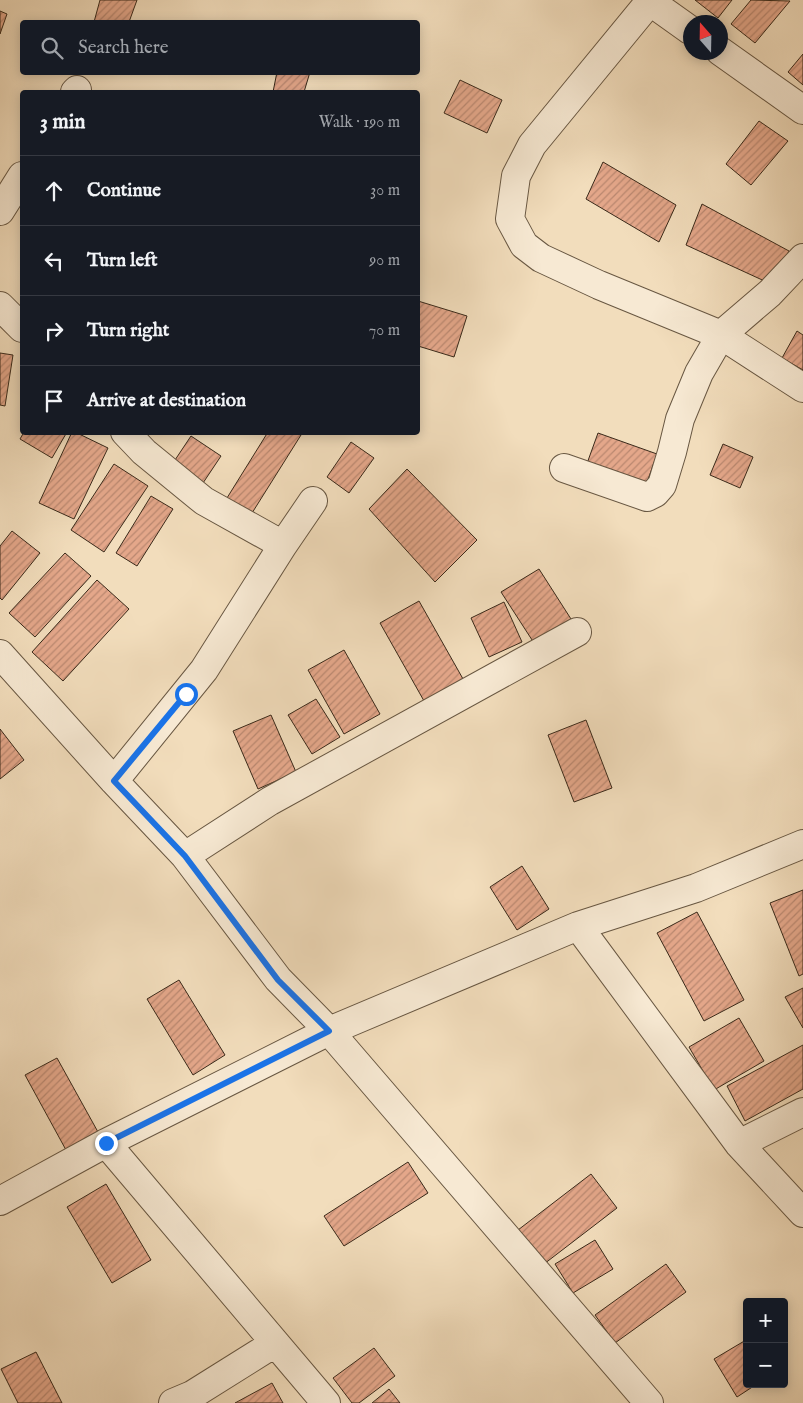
<!DOCTYPE html>
<html lang="en">
<head>
<meta charset="utf-8">
<style>
  :root { --surface:#171b24; --page:#20242c; --text:#f1f3f6; --muted:#9ea1a6; --line:#363941 }
  body { margin:0; font-family:"IM FELL English",serif; background:var(--page); color:var(--text) }
  .controls { position:absolute; right:15px; bottom:15px; display:grid; overflow:hidden; border-radius:5px; box-shadow:0 2px 12px #0003 }
  .controls button { width:45px; height:45px; display:grid; place-items:center; padding:0; border:0; border-bottom:1px solid var(--line); background:var(--surface); color:var(--text); font:25px sans-serif }
  .compass { position:absolute; left:683px; top:15px; width:45px; height:45px; border-radius:50%; background:var(--surface); box-shadow:0 2px 12px #0003; rotate:340deg }
  .stop { position:absolute; width:15px; height:15px; margin:-11px; border:4px solid #1a73e8; border-radius:50%; background:#fff }
  .stop.end { background:#1a73e8; border-color:#fff; box-shadow:0 1px 5px #0008 }
  .list { margin:0; padding:0; list-style:none }
  h2 { display:flex; justify-content:space-between; align-items:center; height:65px; margin:0; padding:0 20px; font-size:21px }
  h2 small { font-size:16px; font-weight:400; color:var(--muted) }
  .list li { display:grid; grid-template-columns:32px 1fr auto; gap:15px; align-items:center; box-sizing:border-box; height:70px; padding:0 20px; border-top:1px solid var(--line) }
  .list b { display:block; font-size:19px; white-space:nowrap }
  .list em { font-size:16px; font-style:normal; color:var(--muted) }
  .icon { flex:none; width:28px; height:28px; fill:none; stroke:currentColor; stroke-width:2; stroke-linecap:round; stroke-linejoin:round }
  .map { position:relative; flex:none; width:803px; height:1403px; overflow:hidden }
  .search { position:absolute; background:var(--surface); box-shadow:0 2px 12px #0003; left:20px; top:20px; width:400px; height:55px; display:flex; align-items:center; gap:12px; box-sizing:border-box; padding:0 18px; border-radius:5px; color:var(--muted); font-size:19px }
  .panel { position:absolute; background:var(--surface); box-shadow:0 2px 12px #0003; left:20px; top:90px; width:400px; height:345px; border-radius:5px }
  .map>svg:first-child { display:block }
  .building { fill:url(#building-hatch); stroke:#3a2a1a }
  .lines { fill:none; stroke-linecap:round; stroke-linejoin:round }
  .street-casing { stroke:#685742; stroke-width:30 }
  .street { stroke:#f7e9d3; stroke-width:28 }
  .route { stroke:#1a73e8; stroke-width:6 }
</style>
</head>
<body>
<div class="map">
<svg width="803" height="1403" viewBox="0 0 803 1403">
  <defs>
    <pattern id="building-hatch" width="6" height="6" patternUnits="userSpaceOnUse" patternTransform="scale(1.25)"><rect width="6" height="6" fill="#e4a78a"/><path d="M-1 1l2-2M0 6l6-6M5 7l2-2" fill="none" stroke="#ba8870"/></pattern>
  </defs>
  <rect width="100%" height="100%" fill="#f2ddbc"/>
  <filter id="stains"><feTurbulence type="fractalNoise" baseFrequency=".004" numOctaves="4"/><feColorMatrix values="0 0 0 0 .2 0 0 0 0 .09 0 0 0 0 .02 0 0 0 .5 -.17"/></filter>
  <radialGradient id="worn" r=".72"><stop offset=".6" stop-color="#630" stop-opacity="0"/><stop offset="1" stop-color="#630" stop-opacity=".3"/></radialGradient>
  <path class="building" d="M 100,0 L 137,0 L 129,22 L 94,22 Z
    M 695,0 L 732,0 L 718,18 Z
    M 751,0 L 790,1 L 755,43 L 731,24 Z
    M 0,11 L 7,14 L 0,34 Z
    M 803,54 L 803,85 L 788,72 Z
    M 277,72 L 310,72 L 304,92 L 273,92 Z
    M 460,80 L 502,100 L 487,133 L 444,113 Z
    M 759,121 L 788,141 L 751,185 L 726,164 Z
    M 603,162 L 676,205 L 659,242 L 586,199 Z
    M 702,204 L 789,251 L 771,284 L 686,245 Z
    M 418,301 L 467,316 L 454,357 L 418,346 Z
    M 797,331 L 803,335 L 803,370 L 782,358 Z
    M 0,353 L 13,355 L 5,406 L 0,405 Z
    M 24,432 L 67,432 L 52,458 L 20,439 Z
    M 72,432 L 75,432 L 108,448 L 74,519 L 39,503 Z
    M 268,432 L 297,432 L 301,435 L 247,521 L 222,506 Z
    M 598,433 L 657,454 L 644,491 L 585,469 Z
    M 191,436 L 221,456 L 201,486 L 171,466 Z
    M 351,442 L 374,458 L 349,493 L 327,477 Z
    M 723,444 L 753,457 L 740,488 L 710,475 Z
    M 114,464 L 148,486 L 104,552 L 71,530 Z
    M 407,469 L 477,540 L 435,582 L 369,509 Z
    M 151,496 L 173,509 L 137,566 L 116,553 Z
    M 12,531 L 40,553 L 2,600 L 0,598 L 0,546 Z
    M 65,553 L 91,576 L 35,637 L 9,613 Z
    M 539,569 L 571,619 L 534,643 L 501,592 Z
    M 97,580 L 129,609 L 63,681 L 32,652 Z
    M 419,601 L 467,686 L 428,708 L 380,623 Z
    M 504,602 L 522,642 L 489,657 L 471,618 Z
    M 344,650 L 380,714 L 344,734 L 308,670 Z
    M 316,699 L 340,737 L 312,754 L 288,715 Z
    M 271,715 L 296,772 L 258,789 L 233,731 Z
    M 586,720 L 612,788 L 574,802 L 548,735 Z
    M 0,729 L 24,760 L 0,779 Z
    M 522,866 L 549,909 L 517,930 L 490,887 Z
    M 803,890 L 803,974 L 799,976 L 770,903 Z
    M 697,912 L 744,1000 L 704,1021 L 657,933 Z
    M 179,980 L 225,1055 L 193,1075 L 147,999 Z
    M 803,988 L 803,1028 L 785,997 Z
    M 739,1018 L 764,1061 L 714,1090 L 689,1047 Z
    M 803,1045 L 803,1089 L 745,1121 L 727,1086 Z
    M 57,1058 L 98,1132 L 66,1150 L 25,1075 Z
    M 408,1162 L 428,1193 L 344,1246 L 324,1216 Z
    M 591,1174 L 617,1208 L 544,1264 L 518,1230 Z
    M 106,1184 L 151,1260 L 112,1283 L 67,1207 Z
    M 595,1240 L 613,1269 L 573,1293 L 555,1264 Z
    M 666,1264 L 686,1292 L 615,1343 L 595,1315 Z
    M 746,1340 L 747,1384 L 757,1384 L 737,1397 L 714,1359 Z
    M 374,1348 L 395,1376 L 359,1403 L 352,1403 L 333,1378 Z
    M 36,1352 L 62,1403 L 18,1403 L 1,1369 Z
    M 272,1383 L 283,1403 L 235,1403 Z
    M 389,1389 L 400,1403 L 372,1403 Z"/>
  <g class="lines">
    <defs>
      <path id="street" d="M 648,0 L 690,30
        M 651,0 L 532,145 L 516,176 L 510,219 L 524,245 L 541,258 L 599,285 L 721,335 L 803,388
        M 720,51 L 803,110
        M 75,92 L 77,90
        M 0,211 L 22,176
        M 0,306 L 22,328
        M 125,432 L 144,452 L 204,501 L 283,545
        M 564,468 L 647,497 L 655,493 L 662,485 L 672,452 L 680,419 L 699,373 L 721,335 L 770,293 L 803,258
        M 0,654 L 114,781 L 185,856 L 278,979 L 329,1031 L 649,1403
        M 114,781 L 204,670 L 283,545 L 313,501
        M 185,856 L 270,801 L 577,632
        M 578,926 L 739,1144 L 803,1213
        M 106,1143 L 326,1403
        M 739,1144 L 803,1112
        M 0,1201 L 106,1143 L 329,1031 L 578,926 L 696,888 L 803,844
        M 173,1403 L 192,1395 L 275,1343"/>
    </defs>
    <use href="#street" class="street-casing"/>
    <use href="#street" class="street"/>
  </g>
  <g class="lines">
    <path class="route" d="M 106,1143 L 329,1031 L 278,980 L 185,856 L 114,781 L 186,694"/>
  </g>
  <rect width="100%" height="100%" filter="url(#stains)"/>
  <rect width="100%" height="100%" fill="url(#worn)"/>
</svg>
<div class="controls">
<button>+</button>
<button>−</button>
</div>
<svg class="compass" viewBox="-18 -18 36 36"><path d="M0-13l5 13h-10z" fill="#e53935"/><path d="M0 13l5-13h-10z" fill="#9ea1a6"/></svg>
<div class="stop" style="left:186px;top:694px"></div>
<div class="stop end" style="left:106px;top:1143px"></div>
<div class="search"><svg class="icon" aria-label="search" viewBox="0 0 24 24"><circle cx="10" cy="10" r="6"/><path d="M15 15l6 6"/></svg>Search here</div>
<section class="panel">
<h2>3 min<small>Walk · 190 m</small></h2>
<ul class="list">
<li><svg class="icon" aria-label="ahead" viewBox="0 0 24 24"><path d="M12 20V5M6 11l6-6 6 6"/></svg><div><b>Continue</b></div><em>30 m</em></li>
<li><svg class="icon" aria-label="left" viewBox="0 0 24 24"><path d="M17 20v-9H6M10 6l-5 5 5 5"/></svg><div><b>Turn left</b></div><em>90 m</em></li>
<li><svg class="icon" aria-label="right" viewBox="0 0 24 24"><path d="M7 20v-9h11M14 6l5 5-5 5"/></svg><div><b>Turn right</b></div><em>70 m</em></li>
<li><svg class="icon" aria-label="arrive" viewBox="0 0 24 24"><path d="M6 21V4h12l-3 4 3 4H6"/></svg><div><b>Arrive at destination</b></div></li>
</ul>
</section>
</div>
</body>
</html>
